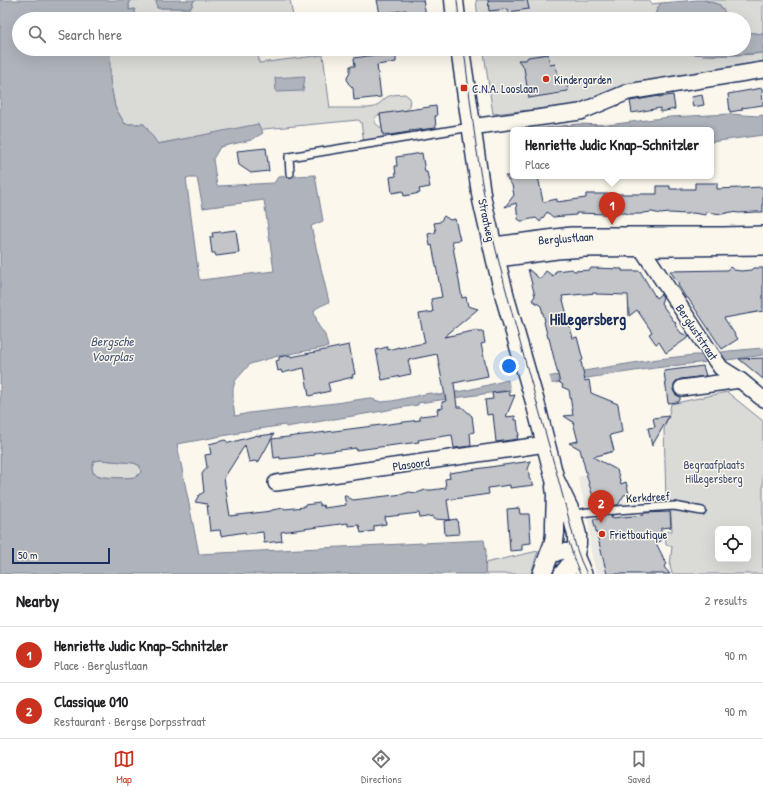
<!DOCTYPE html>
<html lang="en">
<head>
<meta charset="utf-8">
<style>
  :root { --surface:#fff; --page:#f2f2f2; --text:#202124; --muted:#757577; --line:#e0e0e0; --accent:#c8321e }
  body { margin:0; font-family:"Patrick Hand",sans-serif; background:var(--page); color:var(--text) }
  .controls { position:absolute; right:12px; bottom:12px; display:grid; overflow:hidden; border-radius:6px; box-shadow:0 4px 16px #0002 }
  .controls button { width:36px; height:36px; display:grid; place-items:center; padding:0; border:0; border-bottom:1px solid var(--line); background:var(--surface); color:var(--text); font:20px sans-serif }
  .scale { position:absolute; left:12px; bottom:10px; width:98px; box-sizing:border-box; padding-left:4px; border:2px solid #1b2f5e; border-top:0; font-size:11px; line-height:14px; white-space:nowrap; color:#1b2f5e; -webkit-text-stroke:3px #fbf7ec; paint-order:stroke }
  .you { position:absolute; left:509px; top:366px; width:14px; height:14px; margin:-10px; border:3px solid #fff; border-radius:50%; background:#1a73e8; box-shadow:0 0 0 6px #1a73e833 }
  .badge { display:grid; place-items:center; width:26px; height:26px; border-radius:50%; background:var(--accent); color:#fff; font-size:13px; font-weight:700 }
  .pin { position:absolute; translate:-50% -33px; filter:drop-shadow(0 1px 2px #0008) }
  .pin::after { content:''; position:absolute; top:21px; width:14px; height:12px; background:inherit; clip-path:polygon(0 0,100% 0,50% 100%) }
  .popup { position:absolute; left:510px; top:127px; width:204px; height:52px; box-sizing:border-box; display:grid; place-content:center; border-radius:6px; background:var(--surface); filter:drop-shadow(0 1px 3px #0005); font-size:13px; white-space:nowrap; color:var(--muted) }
  .popup b { font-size:15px; color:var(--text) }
  .popup::after { content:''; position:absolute; left:50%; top:100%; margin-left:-8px; border:8px solid transparent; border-top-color:var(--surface) }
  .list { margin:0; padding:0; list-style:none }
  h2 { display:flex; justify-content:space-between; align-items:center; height:52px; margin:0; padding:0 16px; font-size:17px }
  h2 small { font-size:13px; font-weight:400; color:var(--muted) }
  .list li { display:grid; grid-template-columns:26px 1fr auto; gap:12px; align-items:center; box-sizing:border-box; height:56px; padding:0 16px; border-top:1px solid var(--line) }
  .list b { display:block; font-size:15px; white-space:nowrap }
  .list p { margin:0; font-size:13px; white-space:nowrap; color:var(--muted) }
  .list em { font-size:13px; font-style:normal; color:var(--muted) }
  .icon { flex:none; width:22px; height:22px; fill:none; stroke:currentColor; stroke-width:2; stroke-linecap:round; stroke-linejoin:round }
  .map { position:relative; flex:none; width:763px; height:574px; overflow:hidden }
  .search { position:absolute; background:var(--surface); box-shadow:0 4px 16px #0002; left:12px; right:12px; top:12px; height:44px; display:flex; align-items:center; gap:10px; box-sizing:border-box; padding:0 14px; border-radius:22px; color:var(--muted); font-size:15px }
  .sheet { height:164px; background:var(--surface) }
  nav { display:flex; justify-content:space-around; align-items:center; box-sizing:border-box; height:56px; border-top:1px solid var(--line); background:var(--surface); font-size:11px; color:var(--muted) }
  nav a { display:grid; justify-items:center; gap:2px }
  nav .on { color:var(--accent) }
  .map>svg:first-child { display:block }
  .built { fill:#eae8e2 }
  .green { fill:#dadad7; stroke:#7a849a; fill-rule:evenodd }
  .water { fill:#afb3bb; stroke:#747e96; fill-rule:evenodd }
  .pier { fill:#fbf7ec }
  .building { fill:#c3c5c9; stroke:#1b2f5e }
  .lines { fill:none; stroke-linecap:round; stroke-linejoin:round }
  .service-casing { stroke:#1b2f5e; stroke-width:10 }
  .minor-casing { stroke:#1b2f5e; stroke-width:18 }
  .tertiary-casing { stroke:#1b2f5e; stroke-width:21 }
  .service { stroke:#fbf7ec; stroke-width:7 }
  .minor { stroke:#fbf7ec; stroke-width:15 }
  .tertiary { stroke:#fbf7ec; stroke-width:18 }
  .tram { stroke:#1b2f5e; stroke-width:1 }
  .poi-dot { fill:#c8321e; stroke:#fbf7ec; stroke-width:1.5 }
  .labels { text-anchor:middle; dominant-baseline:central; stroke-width:3; stroke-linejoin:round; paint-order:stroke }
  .poi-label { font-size:12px; fill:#1b2f5e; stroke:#fbf7ec; text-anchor:start }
  .street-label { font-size:12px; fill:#1b2f5e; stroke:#fbf7ec }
  .park-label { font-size:12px; fill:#415176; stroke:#fbf7ec }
  .water-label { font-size:13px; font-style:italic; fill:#47577a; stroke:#fbf7ec }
  .district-label { font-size:16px; font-weight:bold; fill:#1b2f5e; stroke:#fbf7ec }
</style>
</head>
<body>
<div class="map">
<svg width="763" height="574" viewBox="0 0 763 574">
  <rect width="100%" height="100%" fill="#fbf7ec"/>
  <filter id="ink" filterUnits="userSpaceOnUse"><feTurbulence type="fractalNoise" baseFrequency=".025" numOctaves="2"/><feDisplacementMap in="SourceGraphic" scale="8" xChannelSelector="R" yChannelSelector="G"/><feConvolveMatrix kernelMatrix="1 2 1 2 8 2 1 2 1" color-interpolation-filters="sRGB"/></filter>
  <g filter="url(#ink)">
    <path class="built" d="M 608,467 L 626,503 L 665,574 L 597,574 L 593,561 L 590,546 L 589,522 L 578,477 Z"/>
    <path class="green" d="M 129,0 L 156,0 L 157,8 L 191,8 L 194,0 L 290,0 L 293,16 L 273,19 L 135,19 L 135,9 L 129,10 Z
      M 476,0 L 650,0 L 651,4 L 661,3 L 657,9 L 654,19 L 478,19 Z
      M 704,0 L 763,0 L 763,34 L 744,32 L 744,19 L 729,19 L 720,5 Z
      M 109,49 L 258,49 L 259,63 L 323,55 L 330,108 L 368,108 L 375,107 L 387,97 L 392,95 L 405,94 L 410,98 L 409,107 L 404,113 L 378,115 C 376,117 374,118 375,121 C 375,129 402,135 408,138 L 364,143 L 361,122 L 358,120 L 264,129 L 261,131 L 258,125 L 157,144 L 144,124 L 125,124 L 115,107 L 110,80 Z
      M 516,49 L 652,49 L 652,50 C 689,54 726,58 763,53 L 763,64 L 726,68 L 656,80 L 583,104 L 493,114 L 484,53 Z
      M 727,392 L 763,421 L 763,574 L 672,574 L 670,566 L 672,546 L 666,545 L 665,532 L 672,531 L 670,501 L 666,500 L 664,429 L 669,414 L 671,404 ZM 718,529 L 748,529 L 748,559 L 718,559 Z
      M 101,460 L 134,463 L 140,466 L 141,472 L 137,477 C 122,478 106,480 93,473 L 92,467 L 94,461 Z
      M 538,551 L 531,574 L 485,574 L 485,563 Z"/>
    <path class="water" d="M 0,0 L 129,0 L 129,10 L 135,9 L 135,19 L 19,19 L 19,49 L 110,49 L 110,80 L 115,107 L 125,124 L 144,124 L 158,144 L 258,124 L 263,133 L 251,140 L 220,147 L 213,159 L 217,186 L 274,183 L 278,177 L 315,175 L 323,221 L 311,226 L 329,302 C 324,305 318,306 314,311 L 318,325 L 325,335 L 328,347 L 278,356 L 250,364 L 235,381 L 233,389 L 233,404 L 235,416 L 249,413 L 336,403 L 369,398 L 381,402 L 392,401 L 430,393 L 439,395 L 468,390 L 508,380 L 509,383 L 658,359 L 695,355 L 701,355 L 729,351 L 763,348 L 763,355 C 727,361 691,363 655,368 C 576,379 497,393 418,403 L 418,405 C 406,407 395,408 383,411 L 286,427 L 285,425 L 239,432 L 239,433 L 177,444 L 199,554 L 484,540 L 486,551 L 485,574 L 0,574 ZM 186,178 L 197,178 L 203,208 L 264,200 L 274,271 L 201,280 L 199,278 ZM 101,460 L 134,463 L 140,466 L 141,472 L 136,477 L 125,478 L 101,477 L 93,473 L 92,467 L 94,461 Z
      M 156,0 L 194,0 L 191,8 L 157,8 Z
      M 697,0 L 704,0 L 720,5 L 729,19 L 695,19 C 689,14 679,13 674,19 L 654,19 L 657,9 L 661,3 Z
      M 744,32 L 763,34 L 763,53 L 729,55 L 705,55 L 686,53 L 667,53 L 652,50 L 652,49 L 744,49 Z
      M 305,76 L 303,91 L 276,92 L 275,78 Z
      M 730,114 L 758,116 L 763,115 L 763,135 L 711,142 L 711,130 L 536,130 L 536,129 L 578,124 L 608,125 L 670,117 Z"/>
    <path class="pier" d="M 549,375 L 552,385 L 511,391 L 508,378 L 509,379 L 510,381 Z"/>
    <path class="building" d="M 377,0 L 423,0 L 427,19 L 407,19 L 406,10 L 380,14 Z
      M 488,0 L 527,0 L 529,9 L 508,12 L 508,9 L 489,11 Z
      M 548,54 L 550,65 L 555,64 L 556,69 L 557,70 L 559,79 L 566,78 L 568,91 L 560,92 L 560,93 L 529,98 L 524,68 L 518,60 L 526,60 L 528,57 Z
      M 375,55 L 376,56 L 396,55 L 396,62 L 377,65 L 381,97 L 354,100 L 353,88 L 348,83 L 347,78 L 350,71 L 350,66 L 355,66 L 354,58 Z
      M 762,88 L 763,105 L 742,108 L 742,110 L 730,112 L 728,94 Z
      M 673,95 L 675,109 L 660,112 L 660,108 L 632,113 L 630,101 L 659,96 L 659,97 Z
      M 702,95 L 704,105 L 693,107 L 691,97 Z
      M 436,106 L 437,116 L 435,116 L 436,128 L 409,131 L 410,132 L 389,135 L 389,134 L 383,135 L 380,114 Z
      M 266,148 L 269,171 L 251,173 L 239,165 L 237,151 Z
      M 422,153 L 425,172 L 427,172 L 430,187 L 419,189 L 420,193 L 404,196 L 403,191 L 392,193 L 390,177 L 396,176 L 395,166 L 397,166 L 396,157 Z
      M 505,176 L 538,176 L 543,202 L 557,199 L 557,202 L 586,198 L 586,194 L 657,194 L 657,186 L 670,186 L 670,189 L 695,189 L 695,183 L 717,183 L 717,189 L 763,187 L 763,212 L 756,212 L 739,213 L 731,212 L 722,214 L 706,212 L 706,215 L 693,213 L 686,214 L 669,213 L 661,214 L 652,212 L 643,213 L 641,214 L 628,214 L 626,213 L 608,213 L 606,214 L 576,213 L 576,215 L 553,217 L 547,212 L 540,222 L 536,218 L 526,220 L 525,221 L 521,221 L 518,219 L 516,203 L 505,207 L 514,195 L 512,185 Z
      M 444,216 L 450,220 L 455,219 L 460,240 L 452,241 L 462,298 L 466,297 L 468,306 L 478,309 L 444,337 L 478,330 L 479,332 L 483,332 L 485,343 L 481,344 L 488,376 L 454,383 L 457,407 L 462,407 L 472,416 L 474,432 L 470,433 L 471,446 L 454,448 L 452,435 L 418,440 L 419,442 L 356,450 L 356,448 L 315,453 L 315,455 L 290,458 L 280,459 L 280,457 L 274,458 L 272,439 L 420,420 L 420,416 L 438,414 L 437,409 L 443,408 L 442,402 L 446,401 L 437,354 L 408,360 L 411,374 L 382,380 L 376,350 L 387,347 L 388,350 L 399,347 L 399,348 L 425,343 L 419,314 L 433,312 L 431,299 L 442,297 L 432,245 L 430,246 L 428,234 L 436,232 L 434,223 L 440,222 Z
      M 236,230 L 239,253 L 216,256 L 215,253 L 212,253 L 210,237 L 213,237 L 212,233 Z
      M 730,267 L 734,270 L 741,271 L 751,270 L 753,268 L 763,268 L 763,311 L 724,318 L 738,339 L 722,349 L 688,298 L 686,298 L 678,285 L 679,284 L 670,271 L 727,270 Z
      M 591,268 L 622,269 L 622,271 L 640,271 L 656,298 L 661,294 L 663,297 L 661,303 L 673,320 L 676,323 L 675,325 L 681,333 L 688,336 L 689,337 L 666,353 L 659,342 L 656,344 L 649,334 L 652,332 L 637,310 L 629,316 L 628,295 L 596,294 L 596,293 L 562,296 L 573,338 L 577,337 L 583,360 L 581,361 L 585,381 L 589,380 L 591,393 L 618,404 L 622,432 L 610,435 L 614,451 L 593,457 L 617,470 L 621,484 L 626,482 L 629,494 L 624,495 L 618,505 L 596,506 L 589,484 L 580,449 L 569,443 L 578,441 L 573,422 L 564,416 L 573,415 L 569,390 L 562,387 L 563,385 L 560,383 L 549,338 L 548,338 L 544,322 L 545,321 L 541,306 L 532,300 L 535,296 L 528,269 L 540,279 L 546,271 L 553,276 L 556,271 L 572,269 L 574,271 L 590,270 Z
      M 349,345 L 355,374 L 352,375 L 353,377 L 328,383 L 330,391 L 309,396 L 304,368 L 282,373 L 281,370 L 278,371 L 276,361 L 279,360 L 279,357 L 290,355 L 291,357 Z
      M 763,358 L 763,379 L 739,359 Z
      M 703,366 L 706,376 L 681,379 L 676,381 L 674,385 L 673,390 L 675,394 L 680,397 L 680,400 L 678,402 L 668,403 L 664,371 Z
      M 509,391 L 510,396 L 515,395 L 506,417 L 515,416 L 515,420 L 517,420 L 519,436 L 517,436 L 518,439 L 496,442 L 493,414 L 487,415 L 485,400 L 493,399 L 492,393 Z
      M 669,416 L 664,425 L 652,446 L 648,428 L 655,427 L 653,418 Z
      M 274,434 L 258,463 L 255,461 L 249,462 L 245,445 L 224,478 L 230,516 L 271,511 L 272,510 L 284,508 L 285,509 L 304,507 L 304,505 L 320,503 L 320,506 L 323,505 L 324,508 L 346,505 L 344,495 L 353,500 L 403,494 L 409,492 L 417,493 L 425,490 L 432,490 L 446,488 L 445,479 L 450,478 L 449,473 L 531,461 L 528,469 L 529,473 L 529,478 L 534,485 L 510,488 L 510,485 L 488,488 L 489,494 L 447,500 L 450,520 L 457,519 L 459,534 L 445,535 L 444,521 L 450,520 L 433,519 L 433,516 L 420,518 L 419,513 L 385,517 L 386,524 L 374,526 L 374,531 L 361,533 L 359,525 L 348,526 L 348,523 L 281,532 L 282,541 L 264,543 L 263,532 L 246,534 L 245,532 L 221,536 L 220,530 L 210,531 L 207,504 L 195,502 L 199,495 L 204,492 L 202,474 L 207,467 L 205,455 L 211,454 L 209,444 L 225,440 L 229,443 L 258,435 L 258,436 Z
      M 519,508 L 520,514 L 529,514 L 531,543 L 522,544 L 522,550 L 510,551 L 507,509 Z
      M 670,512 L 671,527 L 661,528 L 661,541 L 656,543 L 663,557 L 662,557 L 667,564 L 664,567 L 670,574 L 607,574 L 593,519 L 599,519 L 598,516 L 613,515 L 611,518 L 644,515 L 643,513 Z"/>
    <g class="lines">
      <defs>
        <path id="service" d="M 290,173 L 289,157 L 471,127
          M 572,515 L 588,512 L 674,506 L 702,511"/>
        <path id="minor" d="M 471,127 L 580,112 L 628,92 L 763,70
          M 491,243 L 494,245 L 571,235 L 723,235 L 763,234
          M 642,249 L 716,361 L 721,368 L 740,380 L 763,399
          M 496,261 L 498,259 L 557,251 L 585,249 L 763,247
          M 682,388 L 740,380
          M 276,483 L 526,447 L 545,444
          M 548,557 C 558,552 564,549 575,553 L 584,574"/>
        <path id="tertiary" d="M 454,0 L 456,19
          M 460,49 L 482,200 L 496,261 L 506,301 L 535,402 L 555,480 L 572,515 L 577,535 L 577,544 L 574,559 L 568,568 L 563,574
          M 542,574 L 554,542 L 555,533 L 555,523 L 556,495 L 555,487"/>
      </defs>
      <use href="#service" class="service-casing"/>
      <use href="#minor" class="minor-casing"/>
      <use href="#tertiary" class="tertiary-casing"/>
      <use href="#service" class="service"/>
      <use href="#minor" class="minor"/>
      <use href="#tertiary" class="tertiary"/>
      <path class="tram" d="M 457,0 L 459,19
        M 464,49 C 472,115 479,182 495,246 C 519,347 551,446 576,547 L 581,561 L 587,574
        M 569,542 L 574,559 L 580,574"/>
    </g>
  </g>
  <g class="poi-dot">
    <circle cx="546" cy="79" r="4"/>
    <rect x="460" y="84" width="8" height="8" rx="2"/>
    <circle cx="602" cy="534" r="4"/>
  </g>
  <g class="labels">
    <g class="poi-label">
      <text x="554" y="79">Kindergarden</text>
      <text x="472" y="88">C.N.A. Looslaan</text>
      <text x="610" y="534">Frietboutique</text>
    </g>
    <g class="street-label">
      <text transform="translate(487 220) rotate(78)">Straatweg</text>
      <text transform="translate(566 238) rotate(-4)">Berglustlaan</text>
      <text transform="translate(697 332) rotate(56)">Bergluststraat</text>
      <text transform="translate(411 464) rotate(-8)">Plasoord</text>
      <text transform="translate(648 497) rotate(-3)">Kerkdreef</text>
    </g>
    <g class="park-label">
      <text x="714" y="464">Begraafplaats<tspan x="714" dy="14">Hillegersberg</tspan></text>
    </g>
    <g class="water-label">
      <text x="112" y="341">Bergsche<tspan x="112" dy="15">Voorplas</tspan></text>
    </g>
    <g class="district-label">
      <text x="588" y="319">Hillegersberg</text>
    </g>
  </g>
</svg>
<div class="controls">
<button><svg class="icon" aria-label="locate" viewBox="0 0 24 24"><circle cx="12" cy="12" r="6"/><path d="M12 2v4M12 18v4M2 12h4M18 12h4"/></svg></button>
</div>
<div class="scale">50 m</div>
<div class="you"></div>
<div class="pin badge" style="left:612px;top:225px">1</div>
<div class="popup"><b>Henriette Judic Knap-Schnitzler</b>Place</div>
<div class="pin badge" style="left:601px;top:523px">2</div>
<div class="search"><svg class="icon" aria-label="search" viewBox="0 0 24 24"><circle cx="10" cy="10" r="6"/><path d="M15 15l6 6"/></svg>Search here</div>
</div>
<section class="sheet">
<h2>Nearby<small>2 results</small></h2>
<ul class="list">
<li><span class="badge">1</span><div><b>Henriette Judic Knap-Schnitzler</b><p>Place · Berglustlaan</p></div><em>90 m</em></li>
<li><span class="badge">2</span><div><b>Classique 010</b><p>Restaurant · Bergse Dorpsstraat</p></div><em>90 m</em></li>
</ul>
</section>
<nav>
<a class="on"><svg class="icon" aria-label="map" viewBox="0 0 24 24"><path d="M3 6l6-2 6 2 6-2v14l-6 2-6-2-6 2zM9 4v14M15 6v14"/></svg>Map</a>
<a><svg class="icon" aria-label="directions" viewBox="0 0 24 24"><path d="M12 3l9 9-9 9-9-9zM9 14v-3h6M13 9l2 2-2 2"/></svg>Directions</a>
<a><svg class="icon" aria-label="saved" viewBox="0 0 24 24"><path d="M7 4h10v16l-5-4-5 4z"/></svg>Saved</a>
</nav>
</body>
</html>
